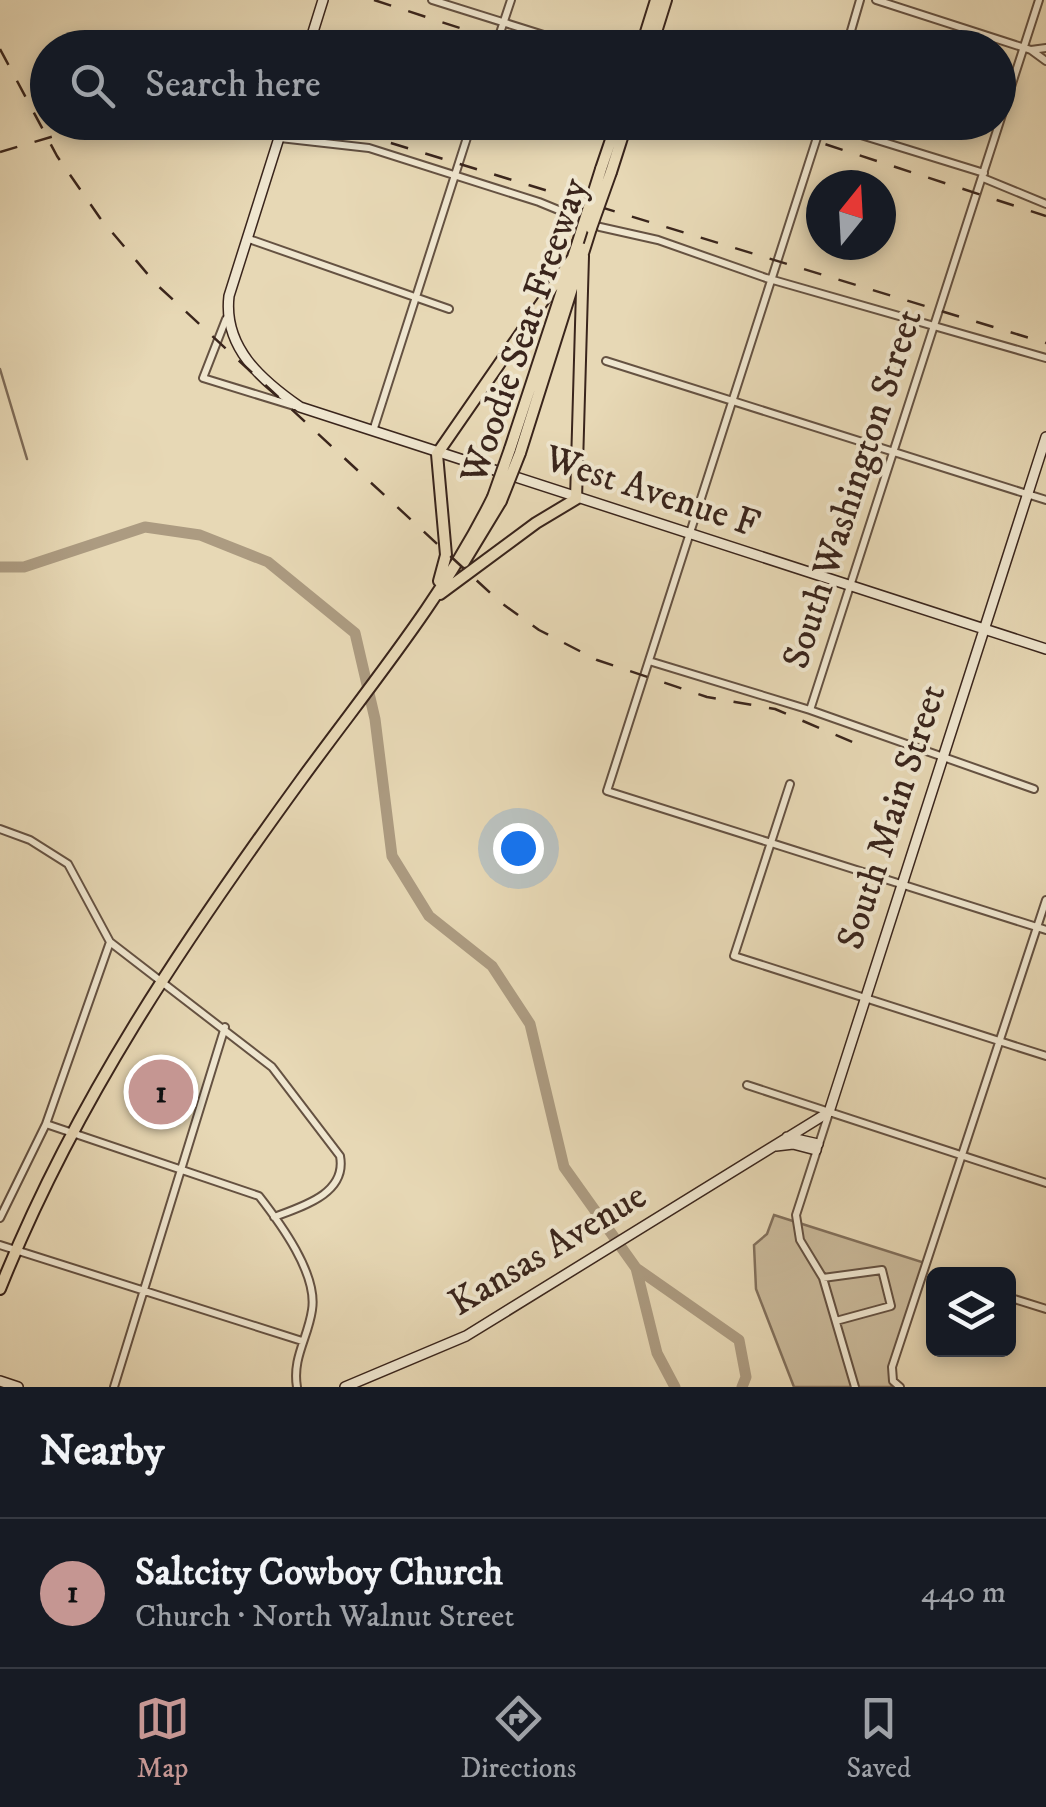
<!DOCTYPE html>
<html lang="en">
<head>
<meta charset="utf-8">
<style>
  :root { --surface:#171b24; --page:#242831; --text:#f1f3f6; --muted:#9ea1a6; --line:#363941; --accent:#c59692 }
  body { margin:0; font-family:"IM FELL DW Pica",serif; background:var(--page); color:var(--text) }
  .controls { position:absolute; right:30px; bottom:30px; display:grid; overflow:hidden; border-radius:15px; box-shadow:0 5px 15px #0003 }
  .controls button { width:90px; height:90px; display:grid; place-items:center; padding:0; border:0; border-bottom:2px solid var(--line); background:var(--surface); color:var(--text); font:50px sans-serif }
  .compass { position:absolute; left:806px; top:170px; width:90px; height:90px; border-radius:50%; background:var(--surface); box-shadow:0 5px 15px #0003; rotate:18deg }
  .you { position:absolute; left:518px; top:848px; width:35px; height:35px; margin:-25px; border:8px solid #fff; border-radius:50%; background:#1a73e8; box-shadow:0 0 0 15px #1a73e833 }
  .badge { display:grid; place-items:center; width:65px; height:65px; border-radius:50%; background:var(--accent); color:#111; font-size:32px; font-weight:700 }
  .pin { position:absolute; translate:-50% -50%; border:5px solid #fff; box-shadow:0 2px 10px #0006 }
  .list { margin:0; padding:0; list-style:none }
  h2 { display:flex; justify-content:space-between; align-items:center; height:130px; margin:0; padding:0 40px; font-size:42px }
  h2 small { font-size:32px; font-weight:400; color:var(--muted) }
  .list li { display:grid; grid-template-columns:65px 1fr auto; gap:30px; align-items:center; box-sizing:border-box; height:150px; padding:0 40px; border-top:2px solid var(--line) }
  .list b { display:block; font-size:38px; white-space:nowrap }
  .list p { margin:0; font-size:32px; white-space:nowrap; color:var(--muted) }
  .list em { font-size:32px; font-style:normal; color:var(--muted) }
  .icon { flex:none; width:55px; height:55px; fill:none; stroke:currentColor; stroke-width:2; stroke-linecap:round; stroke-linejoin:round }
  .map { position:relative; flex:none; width:1046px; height:1387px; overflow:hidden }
  .search { position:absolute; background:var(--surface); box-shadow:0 5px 15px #0003; left:30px; right:30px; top:30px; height:110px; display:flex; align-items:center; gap:25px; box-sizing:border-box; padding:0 35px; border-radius:55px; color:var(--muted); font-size:38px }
  .sheet { height:280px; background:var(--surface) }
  nav { display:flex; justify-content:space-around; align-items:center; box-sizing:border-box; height:140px; border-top:2px solid var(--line); background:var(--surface); font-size:28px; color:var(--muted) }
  nav a { display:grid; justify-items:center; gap:5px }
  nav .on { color:var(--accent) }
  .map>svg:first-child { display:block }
  .green { fill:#caba9b; stroke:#82705c; stroke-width:2.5 }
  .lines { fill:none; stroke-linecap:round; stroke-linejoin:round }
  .stream { stroke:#7e6c59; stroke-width:2.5 }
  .river { stroke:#ac9b81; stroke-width:11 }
  .street-casing { stroke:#655242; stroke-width:10 }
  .secondary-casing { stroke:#3a251c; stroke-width:12 }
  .primary-casing { stroke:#3a251c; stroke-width:14 }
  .street { stroke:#efe6cf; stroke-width:6 }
  .secondary { stroke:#efe6cf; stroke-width:9 }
  .primary { stroke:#e7d8b5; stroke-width:10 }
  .rail { stroke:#3a251c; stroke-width:2.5; stroke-dasharray:18 18; stroke-linecap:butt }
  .primary-bridge-casing { stroke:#3a251c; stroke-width:14; stroke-linecap:butt }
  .primary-bridge { stroke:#e7d8b5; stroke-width:10 }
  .labels { text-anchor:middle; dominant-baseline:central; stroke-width:8; stroke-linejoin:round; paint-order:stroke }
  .street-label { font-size:38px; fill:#3a251c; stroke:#efe6cf }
</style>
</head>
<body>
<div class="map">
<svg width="1046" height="1387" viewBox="0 0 1046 1387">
  <rect width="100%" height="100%" fill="#e7d8b5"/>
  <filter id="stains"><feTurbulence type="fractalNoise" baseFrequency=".002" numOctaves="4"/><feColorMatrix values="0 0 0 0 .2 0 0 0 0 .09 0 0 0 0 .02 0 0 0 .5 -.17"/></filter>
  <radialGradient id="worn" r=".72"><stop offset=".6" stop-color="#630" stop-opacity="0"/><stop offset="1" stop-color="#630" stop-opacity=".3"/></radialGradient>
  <path class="green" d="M 774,1215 L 925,1263 L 889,1367 L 892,1387 L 794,1387 L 756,1289 L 754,1245 L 767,1234 Z"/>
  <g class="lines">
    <path class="stream" d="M 0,369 L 27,459"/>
    <path class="river" d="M 0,567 L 24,567 L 145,527 L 200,535 L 268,562 L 355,633 L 375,719 L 392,856 L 429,916 L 492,966 L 530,1024 L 564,1167 L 636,1268 L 739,1340 L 746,1377 L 742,1387
      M 636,1268 L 657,1353 L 675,1387"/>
    <defs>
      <path id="street" d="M 432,0 L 585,48
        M 876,0 L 1031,50 L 1046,61
        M 495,48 L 511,0
        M 846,48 L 860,0
        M 1031,50 L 1046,48
        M 822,122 L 607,791 L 1046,930
        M 822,123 L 984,173
        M 280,138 L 369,148 L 539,202 L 600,227 L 658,240 L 766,278 L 1046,358
        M 983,178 L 1046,204
        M 249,239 L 449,309
        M 226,319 L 203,378 L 294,406
        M 606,361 L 1046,500
        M 373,431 L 472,122
        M 649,661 L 810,710 L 1034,789
        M 810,710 L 1039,0
        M 790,784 L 734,956 L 1046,1056
        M 0,829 L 30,840 L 68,864 L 110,942 L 272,1067 L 340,1156 C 347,1193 304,1206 274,1217
        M 747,1085 L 1046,1183
        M 829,1113 L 796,1215 L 800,1240 L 823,1278 L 855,1387
        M 46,1124 L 259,1196 C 280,1223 318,1274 312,1310 C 308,1338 292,1358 297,1387
        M 0,1218 L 46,1124 L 110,942
        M 0,1245 L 302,1341
        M 823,1278 L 882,1270 L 891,1306 L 836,1321
        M 1008,1297 L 1046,1309
        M 114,1387 L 225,1027
        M 900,1387 L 893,1381 L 892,1367 L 1046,900"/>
      <path id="secondary" d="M 308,48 L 323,0
        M 284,122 L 229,296 C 223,347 261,380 300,407 L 1046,649
        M 787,1137 L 818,1144
        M 776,1146 L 793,1144 L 816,1150
        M 0,1381 L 18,1387
        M 345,1387 L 466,1336 L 829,1112 L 1046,437"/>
      <path id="primary" d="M 641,48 L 656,0
        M 651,48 L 666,0
        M 601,169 L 617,122
        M 611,172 L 627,122
        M 510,449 L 578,242
        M 520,453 L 591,228
        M 464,562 L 501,501
        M 439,581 L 446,555 L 437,454 L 572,259
        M 440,594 L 536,523 L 576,499 L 583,256
        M 0,1289 C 74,1103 184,941 301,780 C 367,689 443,599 493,497"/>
    </defs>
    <use href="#street" class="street-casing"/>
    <use href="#secondary" class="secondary-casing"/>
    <use href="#primary" class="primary-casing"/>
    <use href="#street" class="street"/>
    <use href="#secondary" class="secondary"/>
    <use href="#primary" class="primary"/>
    <path class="rail" d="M 374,0 L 521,48
      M 0,49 L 57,156 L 100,218 L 156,284 L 500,602 L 539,630 L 597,660 L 707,697 L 775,709 L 864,747
      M 322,122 L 1046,343
      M 757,122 L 1046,216
      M 0,152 L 102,122"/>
    <defs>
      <path id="primary-bridge" d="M 591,228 L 611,172
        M 578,242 L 601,169
        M 493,497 L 510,449
        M 501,501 L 520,453"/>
    </defs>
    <use href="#primary-bridge" class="primary-bridge-casing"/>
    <use href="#primary-bridge" class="primary-bridge"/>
  </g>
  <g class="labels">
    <g class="street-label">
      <text transform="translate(525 331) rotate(-71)">Woodie Seat Freeway</text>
      <text transform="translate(853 489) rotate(-72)">South Washington Street</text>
      <text transform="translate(652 492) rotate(18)">West Avenue F</text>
      <text transform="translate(892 817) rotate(-72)">South Main Street</text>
      <text transform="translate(548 1250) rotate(-31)">Kansas Avenue</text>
    </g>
  </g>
  <rect width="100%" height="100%" filter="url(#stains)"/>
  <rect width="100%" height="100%" fill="url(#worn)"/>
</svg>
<div class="controls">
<button><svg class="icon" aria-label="layers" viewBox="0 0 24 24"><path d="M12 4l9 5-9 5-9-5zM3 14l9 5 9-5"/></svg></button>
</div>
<svg class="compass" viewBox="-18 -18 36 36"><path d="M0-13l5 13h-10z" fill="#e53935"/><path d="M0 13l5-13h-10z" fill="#9ea1a6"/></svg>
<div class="you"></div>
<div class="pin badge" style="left:161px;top:1092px">1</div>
<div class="search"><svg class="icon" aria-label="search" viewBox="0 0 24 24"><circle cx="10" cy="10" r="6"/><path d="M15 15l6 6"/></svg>Search here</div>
</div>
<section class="sheet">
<h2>Nearby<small></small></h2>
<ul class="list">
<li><span class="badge">1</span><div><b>Saltcity Cowboy Church</b><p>Church · North Walnut Street</p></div><em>440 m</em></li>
</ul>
</section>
<nav>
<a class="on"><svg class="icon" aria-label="map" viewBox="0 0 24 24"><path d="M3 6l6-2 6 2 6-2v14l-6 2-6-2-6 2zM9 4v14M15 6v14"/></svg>Map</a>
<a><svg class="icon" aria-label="directions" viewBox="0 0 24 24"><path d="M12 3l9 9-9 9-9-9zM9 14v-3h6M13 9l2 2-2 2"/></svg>Directions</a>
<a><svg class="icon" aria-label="saved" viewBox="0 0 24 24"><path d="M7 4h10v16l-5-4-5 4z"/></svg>Saved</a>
</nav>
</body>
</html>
